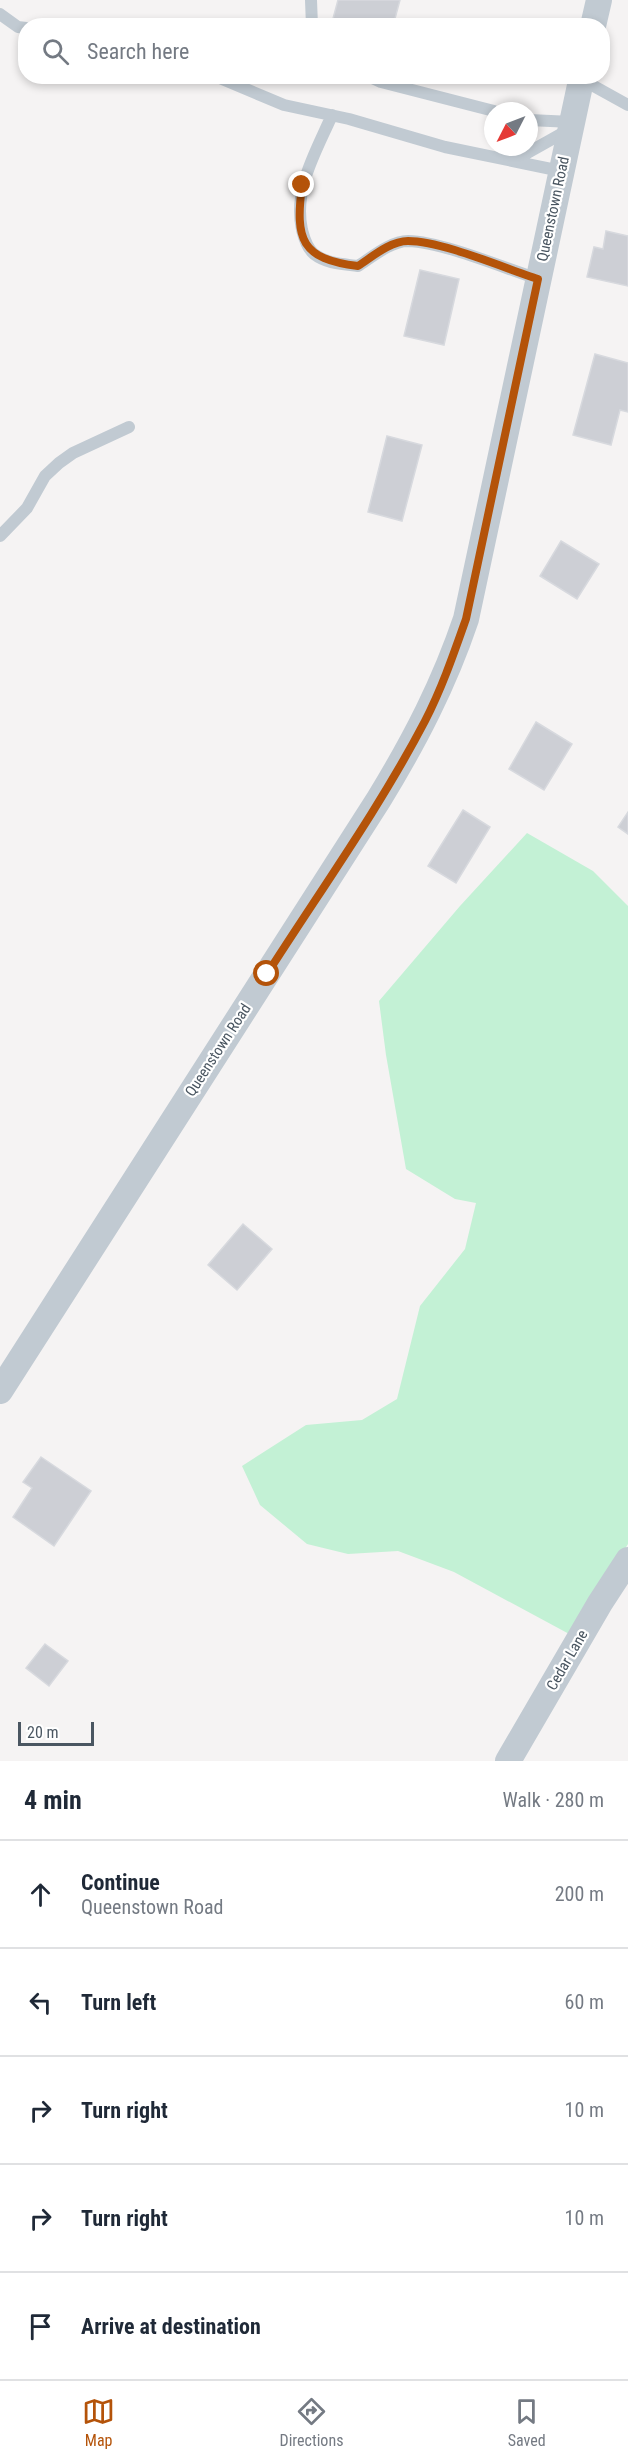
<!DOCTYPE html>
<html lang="en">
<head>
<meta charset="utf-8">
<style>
  :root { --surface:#fff; --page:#f6f6f7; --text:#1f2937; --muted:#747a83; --line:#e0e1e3; --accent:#b45309 }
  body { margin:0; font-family:"Roboto Condensed",sans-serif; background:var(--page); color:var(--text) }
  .compass { position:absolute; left:484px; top:102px; width:54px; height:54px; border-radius:50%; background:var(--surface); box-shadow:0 3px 9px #0003; rotate:228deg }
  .scale { position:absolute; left:18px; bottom:15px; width:76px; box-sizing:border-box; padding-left:6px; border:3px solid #4a5661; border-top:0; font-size:16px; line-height:21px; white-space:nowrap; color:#4a5661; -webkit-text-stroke:4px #fff; paint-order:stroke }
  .stop { position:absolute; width:18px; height:18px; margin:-14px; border:4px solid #b45309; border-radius:50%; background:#fff }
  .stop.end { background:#b45309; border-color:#fff; box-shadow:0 2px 6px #0008 }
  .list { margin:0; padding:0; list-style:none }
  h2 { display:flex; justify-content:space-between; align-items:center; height:78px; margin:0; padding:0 24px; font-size:26px }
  h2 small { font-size:20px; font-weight:400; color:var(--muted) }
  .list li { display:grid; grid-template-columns:39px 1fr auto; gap:18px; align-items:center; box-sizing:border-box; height:108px; padding:0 24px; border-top:2px solid var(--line) }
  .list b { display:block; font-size:22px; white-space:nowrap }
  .list p { margin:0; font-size:20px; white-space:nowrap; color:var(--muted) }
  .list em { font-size:20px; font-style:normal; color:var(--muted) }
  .icon { flex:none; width:33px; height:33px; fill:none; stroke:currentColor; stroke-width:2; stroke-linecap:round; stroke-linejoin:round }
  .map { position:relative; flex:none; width:628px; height:1761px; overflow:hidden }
  .search { position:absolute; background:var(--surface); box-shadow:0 3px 9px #0003; left:18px; right:18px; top:18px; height:66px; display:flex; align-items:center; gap:15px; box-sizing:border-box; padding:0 21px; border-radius:24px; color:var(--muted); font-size:22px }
  .sheet { height:618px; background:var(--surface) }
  nav { display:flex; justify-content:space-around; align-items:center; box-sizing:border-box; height:84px; border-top:2px solid var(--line); background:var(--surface); font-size:16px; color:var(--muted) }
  nav a { display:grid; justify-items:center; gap:3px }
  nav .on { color:var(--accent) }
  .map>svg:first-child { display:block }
  .green { fill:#c3f1d5 }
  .building { fill:#cdcfd5; stroke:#d7d9de; stroke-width:1.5 }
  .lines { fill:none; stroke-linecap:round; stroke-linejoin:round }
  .lane { stroke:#c1cad2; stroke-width:12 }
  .street { stroke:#c1cad2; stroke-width:26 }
  .route { stroke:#b45309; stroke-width:8 }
  .labels { text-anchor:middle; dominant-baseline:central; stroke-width:4.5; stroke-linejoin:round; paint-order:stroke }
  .street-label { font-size:15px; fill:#4a5661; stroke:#fff }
</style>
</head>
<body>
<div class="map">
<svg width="628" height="1761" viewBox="0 0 628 1761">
  <rect width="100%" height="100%" fill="#f5f3f3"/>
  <path class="green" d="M 527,833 L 593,871 L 628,906 L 628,1544 L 571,1635 L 454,1572 L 398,1551 L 348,1554 L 307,1544 L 260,1505 L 242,1466 L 306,1425 L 362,1420 L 397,1399 L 420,1306 L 465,1249 L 476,1203 L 455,1199 L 406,1169 L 386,1055 L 379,1001 L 460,906 Z"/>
  <path class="building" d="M 338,0 L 400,0 L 393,26 L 331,26 Z
    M 606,231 L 628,236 L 628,286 L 587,277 L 594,247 L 603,249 Z
    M 420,270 L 459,279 L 444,345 L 404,336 Z
    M 595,354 L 628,363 L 628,412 L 620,410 L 611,445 L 573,435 Z
    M 387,436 L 422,445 L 402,521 L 368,512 Z
    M 561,541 L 599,564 L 577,599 L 540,576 Z
    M 536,722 L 572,744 L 544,790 L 509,769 Z
    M 463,810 L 490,827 L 456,883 L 428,866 Z
    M 628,812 L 628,834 L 618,827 Z
    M 243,1224 L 272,1249 L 237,1290 L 208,1265 Z
    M 41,1457 L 91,1491 L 54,1546 L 13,1517 L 32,1488 L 23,1482 Z
    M 45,1644 L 68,1661 L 49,1686 L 26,1668 Z"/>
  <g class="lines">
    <path class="lane" d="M 311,0 L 312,26
      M 0,14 L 18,27 L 26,28
      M 215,76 L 284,105 L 349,119 L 445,147 L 561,171
      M 368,76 L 381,82 L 494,111
      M 581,79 L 628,105
      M 332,115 C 316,152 293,189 302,230 C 304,238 307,248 314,254 C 327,264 343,264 358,266 C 372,257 391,241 408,241 C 443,242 504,268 538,279
      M 529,120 L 572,122
      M 513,161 L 570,129
      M 0,536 L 27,508 L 45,476 L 59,463 L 73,453 L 129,427"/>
    <path class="street" d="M 593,26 L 599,0
      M 0,1391 L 379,799 C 415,740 444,684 466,619 L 582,76
      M 508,1761 L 600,1603 L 628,1560"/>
  </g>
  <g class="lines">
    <path class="route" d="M 267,974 C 320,891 379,809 425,721 C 442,688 454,653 466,619 L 538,279 C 504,268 442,241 408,241 C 390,241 372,257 358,266 C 301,259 295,240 302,185"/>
  </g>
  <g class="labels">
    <g class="street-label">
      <text transform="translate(553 209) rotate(-78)">Queenstown Road</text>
      <text transform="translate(218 1050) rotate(-57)">Queenstown Road</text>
      <text transform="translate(567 1660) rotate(-60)">Cedar Lane</text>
    </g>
  </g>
</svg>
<svg class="compass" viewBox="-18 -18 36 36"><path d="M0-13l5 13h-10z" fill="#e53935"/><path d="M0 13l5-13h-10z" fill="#747a83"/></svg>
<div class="scale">20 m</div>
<div class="stop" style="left:267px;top:974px"></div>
<div class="stop end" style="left:302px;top:185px"></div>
<div class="search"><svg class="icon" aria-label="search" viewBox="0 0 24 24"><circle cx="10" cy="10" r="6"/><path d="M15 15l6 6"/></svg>Search here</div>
</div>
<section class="sheet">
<h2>4 min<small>Walk · 280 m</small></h2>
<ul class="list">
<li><svg class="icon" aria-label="ahead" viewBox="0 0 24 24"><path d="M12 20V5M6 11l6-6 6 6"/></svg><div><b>Continue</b><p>Queenstown Road</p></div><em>200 m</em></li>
<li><svg class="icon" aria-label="left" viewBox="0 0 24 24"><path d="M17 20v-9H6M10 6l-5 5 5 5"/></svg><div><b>Turn left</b></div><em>60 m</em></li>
<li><svg class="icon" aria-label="right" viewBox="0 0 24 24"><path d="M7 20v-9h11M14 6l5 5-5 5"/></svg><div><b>Turn right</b></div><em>10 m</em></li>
<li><svg class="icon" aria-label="right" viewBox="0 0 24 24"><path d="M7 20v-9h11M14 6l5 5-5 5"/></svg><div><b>Turn right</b></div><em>10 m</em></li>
<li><svg class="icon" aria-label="arrive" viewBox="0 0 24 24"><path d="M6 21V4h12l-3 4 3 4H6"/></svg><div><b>Arrive at destination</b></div></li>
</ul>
</section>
<nav>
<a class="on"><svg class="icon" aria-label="map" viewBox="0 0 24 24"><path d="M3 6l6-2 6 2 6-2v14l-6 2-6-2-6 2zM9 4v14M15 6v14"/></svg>Map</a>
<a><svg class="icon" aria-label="directions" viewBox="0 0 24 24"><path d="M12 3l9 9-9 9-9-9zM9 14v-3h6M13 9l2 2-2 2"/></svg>Directions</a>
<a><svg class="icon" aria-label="saved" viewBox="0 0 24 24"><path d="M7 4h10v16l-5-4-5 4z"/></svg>Saved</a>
</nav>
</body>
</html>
